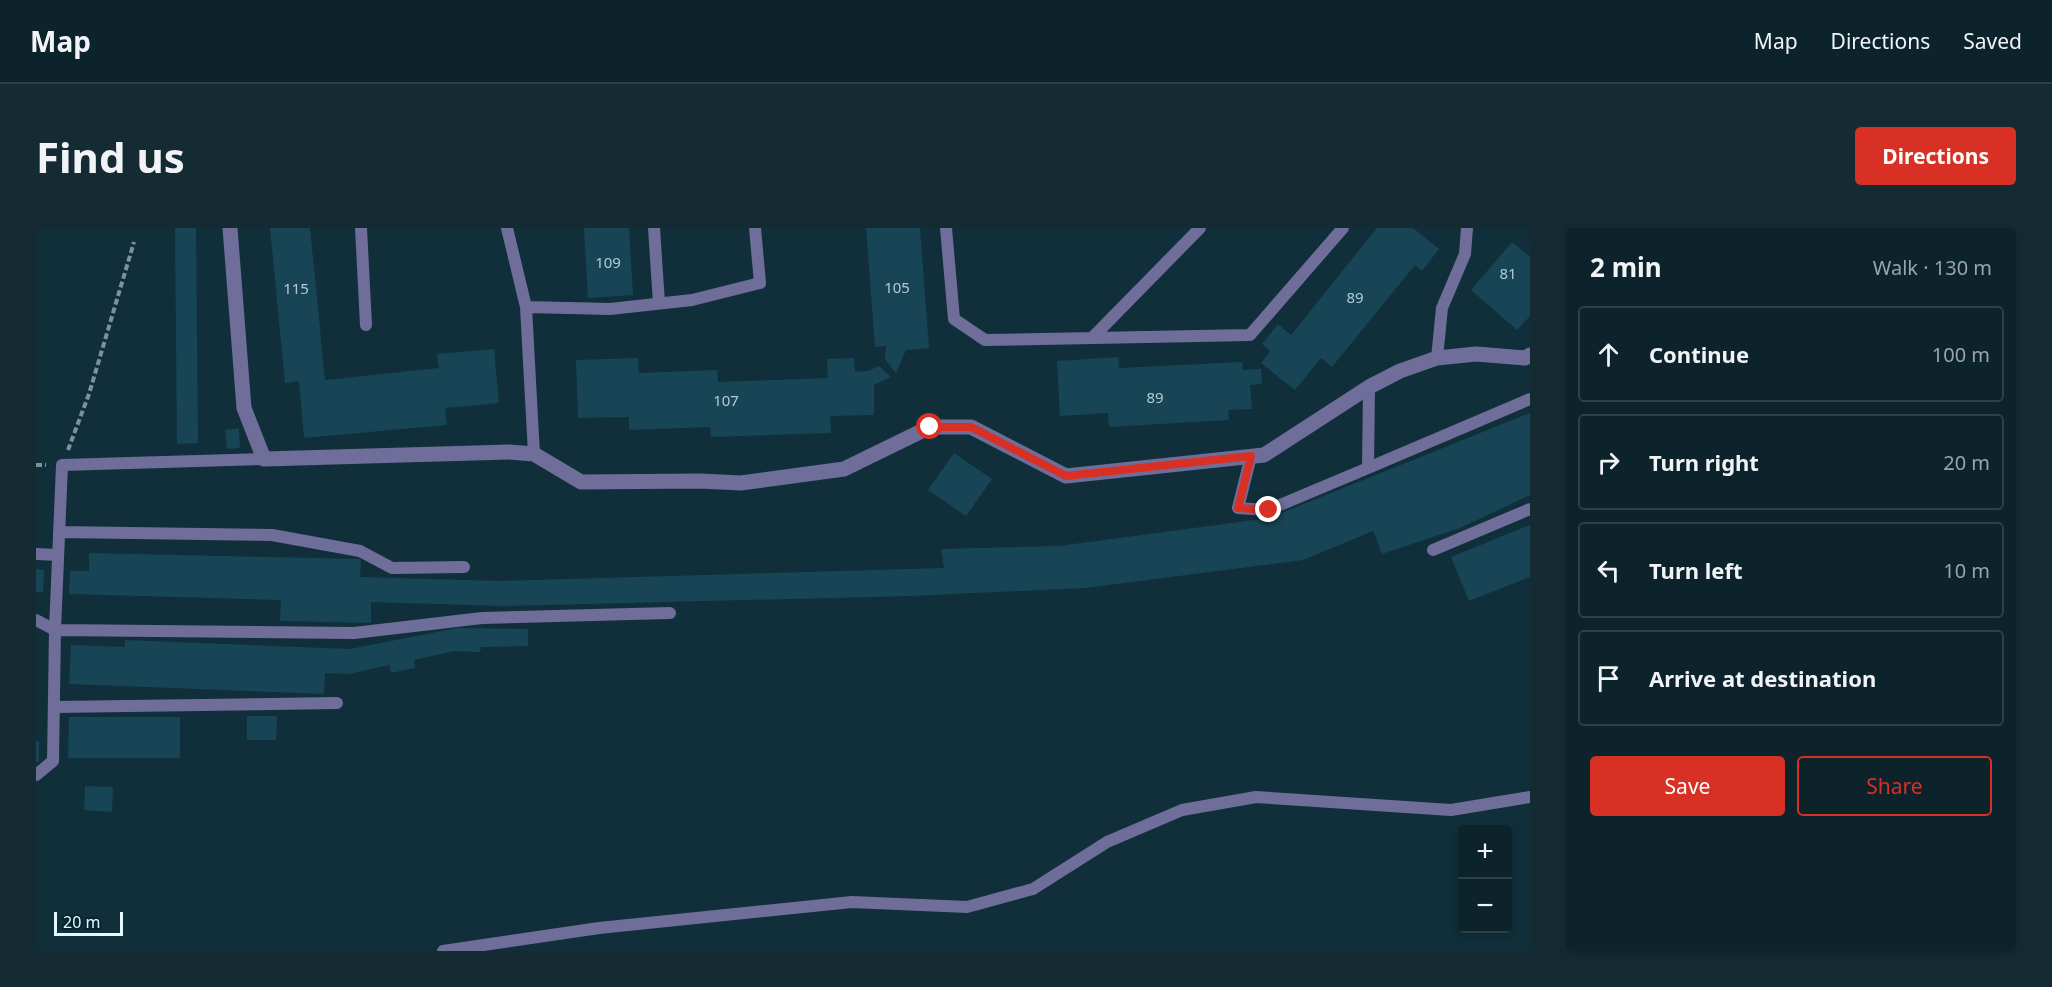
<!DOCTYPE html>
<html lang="en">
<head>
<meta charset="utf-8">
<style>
  :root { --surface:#0c232c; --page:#152b34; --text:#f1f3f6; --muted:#9aa4a9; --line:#2c4048; --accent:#d93025 }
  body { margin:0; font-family:"Noto Sans",sans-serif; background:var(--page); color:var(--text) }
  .controls { position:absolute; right:18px; bottom:18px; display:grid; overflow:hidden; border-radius:6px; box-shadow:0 3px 9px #0003 }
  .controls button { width:54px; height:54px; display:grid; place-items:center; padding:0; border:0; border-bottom:2px solid var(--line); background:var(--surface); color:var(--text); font:30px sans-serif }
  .scale { position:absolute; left:18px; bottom:15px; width:69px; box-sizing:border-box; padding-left:6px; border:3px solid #e6f7ff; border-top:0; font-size:16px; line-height:21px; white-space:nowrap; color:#e6f7ff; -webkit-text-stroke:4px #052530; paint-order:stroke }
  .stop { position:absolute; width:18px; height:18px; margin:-14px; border:4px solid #d93025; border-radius:50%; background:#fff }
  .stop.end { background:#d93025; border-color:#fff; box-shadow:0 2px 6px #0008 }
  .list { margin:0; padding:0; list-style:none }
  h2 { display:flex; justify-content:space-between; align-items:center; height:78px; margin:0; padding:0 24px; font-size:26px }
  h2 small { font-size:20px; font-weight:400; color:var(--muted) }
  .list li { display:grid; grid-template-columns:39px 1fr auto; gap:18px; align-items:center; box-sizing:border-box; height:96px; margin:0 12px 12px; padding:0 12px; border:2px solid var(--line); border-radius:6px }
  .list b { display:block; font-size:22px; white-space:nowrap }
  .list em { font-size:20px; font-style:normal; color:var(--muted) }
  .actions { display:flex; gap:12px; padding:18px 24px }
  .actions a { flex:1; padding:14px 0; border:2px solid var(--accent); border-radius:6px; text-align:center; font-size:21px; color:var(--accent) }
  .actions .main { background:var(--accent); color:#fff }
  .icon { flex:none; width:33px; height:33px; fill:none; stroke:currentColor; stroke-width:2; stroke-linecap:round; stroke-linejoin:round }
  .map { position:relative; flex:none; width:1494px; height:723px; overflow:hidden; border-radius:6px }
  header { display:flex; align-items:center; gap:36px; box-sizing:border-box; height:84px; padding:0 30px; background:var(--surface); border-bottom:2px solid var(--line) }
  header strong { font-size:28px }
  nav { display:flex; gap:33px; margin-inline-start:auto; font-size:21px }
  .intro { display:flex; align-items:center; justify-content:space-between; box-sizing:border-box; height:144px; padding:0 36px }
  h1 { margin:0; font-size:42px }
  .button { padding:15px 27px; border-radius:6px; background:var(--accent); color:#fff; font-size:21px; font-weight:700 }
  main { display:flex; gap:36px; padding:0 36px }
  aside { flex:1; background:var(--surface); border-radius:6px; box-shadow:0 3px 9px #0003 }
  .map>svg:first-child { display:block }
  .building { fill:#184555 }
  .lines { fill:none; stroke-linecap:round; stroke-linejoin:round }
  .path { stroke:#7a929c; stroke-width:4; stroke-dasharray:6 3; stroke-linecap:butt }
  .lane { stroke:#6f6d99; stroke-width:12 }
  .street { stroke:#6f6d99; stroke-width:15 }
  .route { stroke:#d93025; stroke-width:8 }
  .labels { text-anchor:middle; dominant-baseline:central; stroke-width:6; stroke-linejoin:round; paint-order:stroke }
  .number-label { font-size:15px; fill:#b2cad4 }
</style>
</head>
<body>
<header>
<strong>Map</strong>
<nav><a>Map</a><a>Directions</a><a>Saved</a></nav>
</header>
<div class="intro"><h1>Find us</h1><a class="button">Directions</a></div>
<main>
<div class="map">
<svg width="1494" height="723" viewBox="0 0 1494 723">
  <rect width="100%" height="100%" fill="#102f3a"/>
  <path class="building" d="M 139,0 L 160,0 L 162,215 L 141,216 Z
    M 234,0 L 274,0 L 289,152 L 403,140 L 401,126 L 458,121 L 463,175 L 409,180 L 411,197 L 268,210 L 263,153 L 249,155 Z
    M 548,0 L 593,0 L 597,67 L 552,70 Z
    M 830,0 L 884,0 L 893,120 L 870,122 L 860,145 L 849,131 L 850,118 L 839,119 Z
    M 1341,0 L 1377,0 L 1403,21 L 1386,43 L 1379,37 L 1296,139 L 1285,130 L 1259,162 L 1225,135 L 1234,123 L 1226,116 L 1242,96 L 1255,107 Z
    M 1476,14 L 1493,28 L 1494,26 L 1494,88 L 1481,102 L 1435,62 Z
    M 1082,129 L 1083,140 L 1206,134 L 1207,142 L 1225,141 L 1226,156 L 1214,157 L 1216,181 L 1192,182 L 1193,192 L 1073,199 L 1072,185 L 1024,188 L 1021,133 Z
    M 602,130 L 603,145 L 681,142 L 682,154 L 792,150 L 791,131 L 818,130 L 819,144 L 832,143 L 843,138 L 855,149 L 838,157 L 838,187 L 794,188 L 795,205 L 675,209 L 674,199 L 593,202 L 593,189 L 542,190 L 540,132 Z
    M 1494,185 L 1494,267 L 1424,300 L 1346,326 L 1337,303 L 1267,332 L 1049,360 L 875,368 L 467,378 L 335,374 L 335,395 L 244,393 L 245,372 L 33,366 L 34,343 L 53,343 L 53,325 L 325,331 L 324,349 L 465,353 L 908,340 L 905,321 L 1023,318 L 1233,290 Z
    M 203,200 L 204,220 L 191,221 L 189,202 Z
    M 918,225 L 956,251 L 930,288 L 892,262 Z
    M 1494,297 L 1494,349 L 1433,373 L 1415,329 Z
    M 0,341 L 8,342 L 7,364 L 0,364 Z
    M 421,400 L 492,401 L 492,418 L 445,419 L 444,424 L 418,423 L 378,432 L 379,440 L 355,445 L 353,437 L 313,446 L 289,445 L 288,466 L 33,456 L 35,417 L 89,419 L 89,412 L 314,421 Z
    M 211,488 L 241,488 L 240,512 L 211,512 Z
    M 33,489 L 144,489 L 144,530 L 32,530 Z
    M 0,513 L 3,513 L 3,534 L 0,534 Z
    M 49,558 L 77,559 L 76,584 L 48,582 Z"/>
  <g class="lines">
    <path class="path" d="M 32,222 L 53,166 L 98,14
      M 0,237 L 10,237"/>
    <path class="lane" d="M 325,0 L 330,97
      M 471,0 L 490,79
      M 618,0 L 623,75
      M 910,0 L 918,91 L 949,112 L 1214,107 L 1307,0
      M 1056,110 L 1164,0
      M 1401,130 L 1406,80 L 1429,26 L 1431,0
      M 1333,159 L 1332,240 L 1494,171
      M 498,226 L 490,79 L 574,81 L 656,72 L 724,55 L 719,0
      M 1215,228 L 1202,280 L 1232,282 L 1332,240
      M 23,304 L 236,307 L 324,323 L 356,340 L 428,339
      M 1397,322 L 1494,281
      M 0,326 L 22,327
      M 0,392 L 19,402 L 318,405 L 446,390 L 634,385
      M 19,479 L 301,475
      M 0,547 L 17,533 L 19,402 L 26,237 L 228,231
      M 407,723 L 563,700 L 816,674 L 931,679 L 997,661 L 1071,614 L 1146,582 L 1220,569 L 1415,582 L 1494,569"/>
    <path class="street" d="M 194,0 L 208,180 L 228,231 L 473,224 L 498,226 L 545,254 L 664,253 L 705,255 L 808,241 L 894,199 L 935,199 L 1030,248 L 1228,227 L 1333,159 L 1364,143 L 1401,130 L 1440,126 L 1489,130 L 1494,127"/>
  </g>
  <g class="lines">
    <path class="route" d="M 894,199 L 935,199 L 1030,248 L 1215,228 L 1202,280 L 1233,282"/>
  </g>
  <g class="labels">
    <g class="number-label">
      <text x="572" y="34">109</text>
      <text x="1472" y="45">81</text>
      <text x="861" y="59">105</text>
      <text x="260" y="60">115</text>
      <text x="1319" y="69">89</text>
      <text x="1119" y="169">89</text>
      <text x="690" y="172">107</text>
    </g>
  </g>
</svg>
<div class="controls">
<button>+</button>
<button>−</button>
</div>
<div class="scale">20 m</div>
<div class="stop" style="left:894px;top:199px"></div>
<div class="stop end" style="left:1233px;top:282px"></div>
</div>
<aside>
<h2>2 min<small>Walk · 130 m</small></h2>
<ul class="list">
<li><svg class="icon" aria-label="ahead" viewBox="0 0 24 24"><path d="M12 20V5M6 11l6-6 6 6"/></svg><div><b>Continue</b></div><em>100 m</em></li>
<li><svg class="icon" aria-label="right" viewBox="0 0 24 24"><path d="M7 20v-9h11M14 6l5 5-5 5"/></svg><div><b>Turn right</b></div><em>20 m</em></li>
<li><svg class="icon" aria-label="left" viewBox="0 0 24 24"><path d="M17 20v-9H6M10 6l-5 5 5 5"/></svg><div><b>Turn left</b></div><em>10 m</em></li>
<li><svg class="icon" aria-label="arrive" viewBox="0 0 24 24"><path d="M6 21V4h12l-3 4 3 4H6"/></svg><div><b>Arrive at destination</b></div></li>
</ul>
<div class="actions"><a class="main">Save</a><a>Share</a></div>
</aside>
</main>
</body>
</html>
